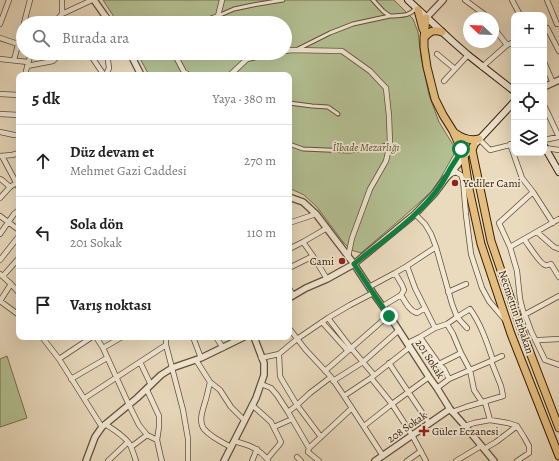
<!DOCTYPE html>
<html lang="tr">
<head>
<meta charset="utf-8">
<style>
  :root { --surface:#fff; --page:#f2f2f2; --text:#222; --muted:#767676; --line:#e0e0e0 }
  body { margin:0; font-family:Alegreya,serif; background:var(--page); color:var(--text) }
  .controls { position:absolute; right:12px; top:12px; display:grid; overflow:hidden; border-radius:8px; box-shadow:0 4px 16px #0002 }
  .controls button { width:36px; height:36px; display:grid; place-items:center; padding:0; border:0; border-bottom:1px solid var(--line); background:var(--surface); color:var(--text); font:20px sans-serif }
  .compass { position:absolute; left:463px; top:12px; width:36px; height:36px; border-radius:50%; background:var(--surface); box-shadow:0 4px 16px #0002; rotate:293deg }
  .stop { position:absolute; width:12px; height:12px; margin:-9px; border:3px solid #0b8043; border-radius:50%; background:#fff }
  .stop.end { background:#0b8043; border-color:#fff; box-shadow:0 1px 4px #0008 }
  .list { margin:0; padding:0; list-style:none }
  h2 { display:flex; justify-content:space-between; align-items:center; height:52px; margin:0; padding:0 16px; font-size:17px }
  h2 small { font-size:13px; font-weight:400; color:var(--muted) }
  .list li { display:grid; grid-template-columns:26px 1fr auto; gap:12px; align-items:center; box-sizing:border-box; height:72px; padding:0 16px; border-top:1px solid var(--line) }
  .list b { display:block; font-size:15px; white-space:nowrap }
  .list p { margin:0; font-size:13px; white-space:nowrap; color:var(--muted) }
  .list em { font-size:13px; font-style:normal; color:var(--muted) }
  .icon { flex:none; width:22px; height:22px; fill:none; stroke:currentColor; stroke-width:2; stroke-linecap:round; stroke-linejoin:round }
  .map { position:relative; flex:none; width:559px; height:461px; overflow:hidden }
  .search { position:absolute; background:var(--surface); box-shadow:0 4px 16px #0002; left:16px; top:16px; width:276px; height:44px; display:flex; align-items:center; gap:10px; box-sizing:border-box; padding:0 14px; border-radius:22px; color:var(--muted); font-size:15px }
  .panel { position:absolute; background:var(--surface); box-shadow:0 4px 16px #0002; left:16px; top:72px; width:276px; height:268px; border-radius:8px }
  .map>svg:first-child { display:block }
  .green { fill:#b4c194; stroke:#76704e }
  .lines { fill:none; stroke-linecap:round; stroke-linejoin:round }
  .pedestrian-casing { stroke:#644f36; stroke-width:5 }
  .minor-casing { stroke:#644f36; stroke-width:6 }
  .tertiary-casing { stroke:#644f36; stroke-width:8 }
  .secondary-casing { stroke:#372008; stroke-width:8 }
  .primary-casing { stroke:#372008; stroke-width:9 }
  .pedestrian { stroke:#f1e8d5; stroke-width:3 }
  .minor { stroke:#f1e8d5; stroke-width:4.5 }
  .tertiary { stroke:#f1e8d5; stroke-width:5.5 }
  .secondary { stroke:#f1e8d5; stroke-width:6 }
  .primary { stroke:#e5be7f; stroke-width:7 }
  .route { stroke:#0b8043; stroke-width:5 }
  .poi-dot { fill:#8f2418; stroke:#f1e8d5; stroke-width:1.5 }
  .labels { text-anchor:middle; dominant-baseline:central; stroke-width:3.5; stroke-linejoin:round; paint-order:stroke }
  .park-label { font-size:11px; font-style:italic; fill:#5c5032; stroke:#f1e8d5 }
  .poi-label { font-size:11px; fill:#372008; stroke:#f1e8d5; text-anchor:start }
  .street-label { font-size:11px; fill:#372008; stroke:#f1e8d5 }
</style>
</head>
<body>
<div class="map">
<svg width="559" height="461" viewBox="0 0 559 461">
  <rect width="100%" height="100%" fill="#eadbbe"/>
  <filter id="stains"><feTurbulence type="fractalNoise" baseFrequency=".005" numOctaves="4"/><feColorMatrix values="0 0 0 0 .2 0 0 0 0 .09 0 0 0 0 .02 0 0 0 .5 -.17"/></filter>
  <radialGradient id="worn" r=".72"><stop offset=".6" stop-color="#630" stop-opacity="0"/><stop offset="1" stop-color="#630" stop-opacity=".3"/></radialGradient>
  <path class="green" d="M 103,0 L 394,0 L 413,19 L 418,32 L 421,57 L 429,95 L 439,122 L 455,148 L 454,154 L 440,179 L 431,192 L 402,218 L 361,253 L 351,250 L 343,242 L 317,207 L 304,195 L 289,188 L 289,75 L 149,75 L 137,53 L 285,53 L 285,23 L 118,23 Z
    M 7,356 L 27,418 L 0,427 L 0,359 Z"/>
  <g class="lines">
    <defs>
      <path id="pedestrian" d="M 373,0 L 383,11 L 390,16 C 401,15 409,17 416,8
        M 218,16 L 234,9 L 253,5 L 283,0
        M 298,49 L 330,33 L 353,24 L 390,16
        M 289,103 L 312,106 L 328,107 L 338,114
        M 289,144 L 303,149 L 349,151 L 380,147 L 390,144"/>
      <path id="minor" d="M 62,0 L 62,14
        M 465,0 L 484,14 L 486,18
        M 512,0 L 520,15
        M 547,0 L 557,24
        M 24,23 L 30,0
        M 54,23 L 62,14 L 92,0
        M 97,23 L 106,16
        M 206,23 L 207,20 L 218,16 L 222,0
        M 0,24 L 9,0
        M 493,27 L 507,45
        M 547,28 L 559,51
        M 0,38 L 18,44
        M 285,51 L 292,50 L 342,51 L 370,71 L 386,88 L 389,116 L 390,144 L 386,161 L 370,189 L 352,238 L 348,257
        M 89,53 L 104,75
        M 136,53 L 175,55 L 184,72 L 189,75
        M 437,54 L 455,69
        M 0,59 L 28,62
        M 14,60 L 23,26
        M 544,62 L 553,83
        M 27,66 L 53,61 L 61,53
        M 482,67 L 507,45 L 514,42
        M 26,75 L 26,71 L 31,53
        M 106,75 L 109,68 L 107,53
        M 230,75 L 247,59 L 275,53
        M 444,81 L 468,55
        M 0,94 L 19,95
        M 544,105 L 559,137
        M 0,114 L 19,115
        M 0,132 L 14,135 L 19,135
        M 479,139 L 490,150 L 514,144
        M 544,140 L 558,137
        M 510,144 L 522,178 L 533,192 L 553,223
        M 545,148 L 559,150
        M 0,156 L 12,155 L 19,153
        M 2,156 L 19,188
        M 450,174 L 456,172 L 461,175 L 463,180 L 466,215 L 471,254 L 482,288 L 489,301 L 506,321
        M 0,179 L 2,180 L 10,187
        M 533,192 L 499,223 L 510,247 L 517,271 L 520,299 L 523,311 L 527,320 L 531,331 L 545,360 L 559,365
        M 0,198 L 10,187 L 16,183
        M 0,216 L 19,230
        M 289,223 L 316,214
        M 537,232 L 554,247 L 559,249
        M 0,234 L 14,214 L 19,210
        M 524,239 C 528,244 540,264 545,265 C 547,266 548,265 551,264 L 559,277
        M 303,242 L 313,256 L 327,279
        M 510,247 L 559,219
        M 289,249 L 303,242 L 327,228
        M 0,260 L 19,236
        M 289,268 L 313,256
        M 0,274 L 11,284 L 19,293
        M 3,276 L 19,258
        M 369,287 L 395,273
        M 289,288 L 293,295
        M 448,292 L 466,284
        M 401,295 C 405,301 409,311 417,313 L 425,308
        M 0,301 L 19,315
        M 0,301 L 11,284
        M 383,306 L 401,295 L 404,290 L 402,285 L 395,273 L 407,266
        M 524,315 L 559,296
        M 328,318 L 351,348 L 374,375
        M 322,322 L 348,351
        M 447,324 L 453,334 L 461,353 L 439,364 L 444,369 L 449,379
        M 289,328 L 305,349 L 331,377 L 344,396 L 383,456
        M 435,328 L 415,288 L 407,266 L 436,247
        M 467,328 L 457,317 L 470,309 C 481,324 487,343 493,360
        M 42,337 L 59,359 L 102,427
        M 96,337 L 103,348 L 129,405 L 139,425 L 147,435 L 157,440
        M 166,337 L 166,345 L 183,410 L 188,439 L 188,461
        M 193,337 L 201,358
        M 216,337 L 223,348
        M 420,337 L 439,364
        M 536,341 L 540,340 L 559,339
        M 408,343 L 420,337 L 435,328 L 447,324 L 457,317 L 452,304 L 436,247 L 431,234 L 425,224 L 415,214
        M 103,348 L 122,337
        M 461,353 L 470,370 L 474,390 L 482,402
        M 279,354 L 280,376 L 282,380 L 297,405 L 321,437
        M 261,358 L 279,354 L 297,339 L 328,318 L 350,305 L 373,293
        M 59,359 L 92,337
        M 196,360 L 210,382 L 220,390 L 231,407 L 244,420
        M 491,361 L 502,356
        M 140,362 L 151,385
        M 389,363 L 429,423
        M 325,371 L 389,315
        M 371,378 L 392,404 L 412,435 L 426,461
        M 71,379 L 107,358
        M 333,381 L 363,362 L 399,330
        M 210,382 C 209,387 208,391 207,395 C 205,405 197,420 204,429 C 209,435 223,443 231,447
        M 261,384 L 271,388 L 277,395 L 288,412 L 309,448
        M 437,388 L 449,379 L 491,361 L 501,386 L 503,396 L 466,407 L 452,412
        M 147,390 L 159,416 L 159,427 L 157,440 L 161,458 L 162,461
        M 344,396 L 371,378 L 410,347
        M 85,398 L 166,345
        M 485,402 L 490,420
        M 252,405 L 271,422 L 281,442 L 279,445 L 267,459
        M 288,412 L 297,405 L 310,393 L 331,377
        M 105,424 C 113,429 123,435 129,443 C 132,448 134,455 136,461
        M 364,426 L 392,404 L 429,377
        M 465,426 L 474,423 L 490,420 L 508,423 L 517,426 L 524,437 L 529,446 L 529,453 L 517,461
        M 274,427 L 292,419
        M 234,441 C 249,445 258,448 268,460
        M 131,447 L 147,435
        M 484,449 L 496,442 L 517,426
        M 297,457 L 301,461
        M 108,461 L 128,442
        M 252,461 L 257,449
        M 319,461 L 308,452 L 309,448 L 352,408
        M 407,461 L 421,451
        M 456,461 L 481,446"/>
      <path id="tertiary" d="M 94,0 L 110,23
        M 426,18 L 443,0
        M 130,53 L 141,75
        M 544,87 L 559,80
        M 289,197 L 303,202 L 316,214 L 354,264 L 373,293 L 389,315 L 429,377 L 437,388 L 450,409 L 465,426 L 494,461
        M 289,298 L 306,288 L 327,279 L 354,264 L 415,214 L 434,194 L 446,178 L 450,174 L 473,146
        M 86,461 L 95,437 L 102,427 L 137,398 L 161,375 L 172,368 L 201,358 L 244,337
        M 224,461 L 256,398 L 264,375 L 264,363 L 254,337
        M 375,461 L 450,409"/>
      <path id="secondary" d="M 408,0 L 452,41 L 468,55 L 514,91
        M 476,143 L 514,102
        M 544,146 L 559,172"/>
      <path id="primary" d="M 418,10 L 423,29
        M 426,18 L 424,38 L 424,47 L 427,67 L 435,99 L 443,115 L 453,131 L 461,149 L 464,156 L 469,189 L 481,244 L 511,334 L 559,456
        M 424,38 C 430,31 434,29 442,32
        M 455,133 C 463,139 470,141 479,139
        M 474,145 L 472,150 L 491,241 L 521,329 L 559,428"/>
    </defs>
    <use href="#pedestrian" class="pedestrian-casing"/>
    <use href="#minor" class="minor-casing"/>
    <use href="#tertiary" class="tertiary-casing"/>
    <use href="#secondary" class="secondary-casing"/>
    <use href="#primary" class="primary-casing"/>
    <use href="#pedestrian" class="pedestrian"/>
    <use href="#minor" class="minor"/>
    <use href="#tertiary" class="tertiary"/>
    <use href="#secondary" class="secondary"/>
    <use href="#primary" class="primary"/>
  </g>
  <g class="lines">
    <path class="route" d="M 389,316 L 373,293 L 354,264 C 386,238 429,210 448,173 C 452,164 459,158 461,149"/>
  </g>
  <g class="poi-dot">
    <circle cx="455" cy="183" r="4"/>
    <circle cx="342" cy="261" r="4"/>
    <path d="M422 425h4v4h4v4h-4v4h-4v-4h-4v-4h4z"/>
  </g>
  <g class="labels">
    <g class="park-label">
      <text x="366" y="147">İlbade Mezarlığı</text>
    </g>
    <g class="poi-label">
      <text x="463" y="183">Yediler Cami</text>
      <text x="334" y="261" text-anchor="end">Cami</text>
      <text x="432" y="431">Güler Eczanesi</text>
    </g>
    <g class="street-label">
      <text transform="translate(516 312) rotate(71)">Necmettin Erbakan</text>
      <text transform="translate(430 359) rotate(57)">201 Sokak</text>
      <text transform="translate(407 427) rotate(-35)">208 Sokak</text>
    </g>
  </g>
  <rect width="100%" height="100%" filter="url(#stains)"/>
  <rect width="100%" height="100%" fill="url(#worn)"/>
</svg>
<div class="controls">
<button>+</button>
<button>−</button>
<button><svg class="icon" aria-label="locate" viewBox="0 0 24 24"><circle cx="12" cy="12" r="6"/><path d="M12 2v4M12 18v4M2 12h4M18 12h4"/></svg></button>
<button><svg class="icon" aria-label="layers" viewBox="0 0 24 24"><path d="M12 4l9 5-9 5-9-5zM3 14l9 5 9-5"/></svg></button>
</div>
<svg class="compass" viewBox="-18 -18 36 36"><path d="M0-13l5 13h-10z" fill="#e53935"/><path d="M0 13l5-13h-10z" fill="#767676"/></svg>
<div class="stop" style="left:461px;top:149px"></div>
<div class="stop end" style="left:389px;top:316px"></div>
<div class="search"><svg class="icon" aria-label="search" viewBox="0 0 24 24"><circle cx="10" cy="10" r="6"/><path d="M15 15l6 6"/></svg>Burada ara</div>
<section class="panel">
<h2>5 dk<small>Yaya · 380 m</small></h2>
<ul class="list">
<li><svg class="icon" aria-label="ahead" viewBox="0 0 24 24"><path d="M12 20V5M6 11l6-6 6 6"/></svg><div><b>Düz devam et</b><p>Mehmet Gazi Caddesi</p></div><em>270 m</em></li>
<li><svg class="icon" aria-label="left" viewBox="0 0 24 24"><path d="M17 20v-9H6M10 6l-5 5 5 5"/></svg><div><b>Sola dön</b><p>201 Sokak</p></div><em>110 m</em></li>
<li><svg class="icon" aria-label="arrive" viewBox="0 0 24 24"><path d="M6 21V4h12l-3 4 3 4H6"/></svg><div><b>Varış noktası</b></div></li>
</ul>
</section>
</div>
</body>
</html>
